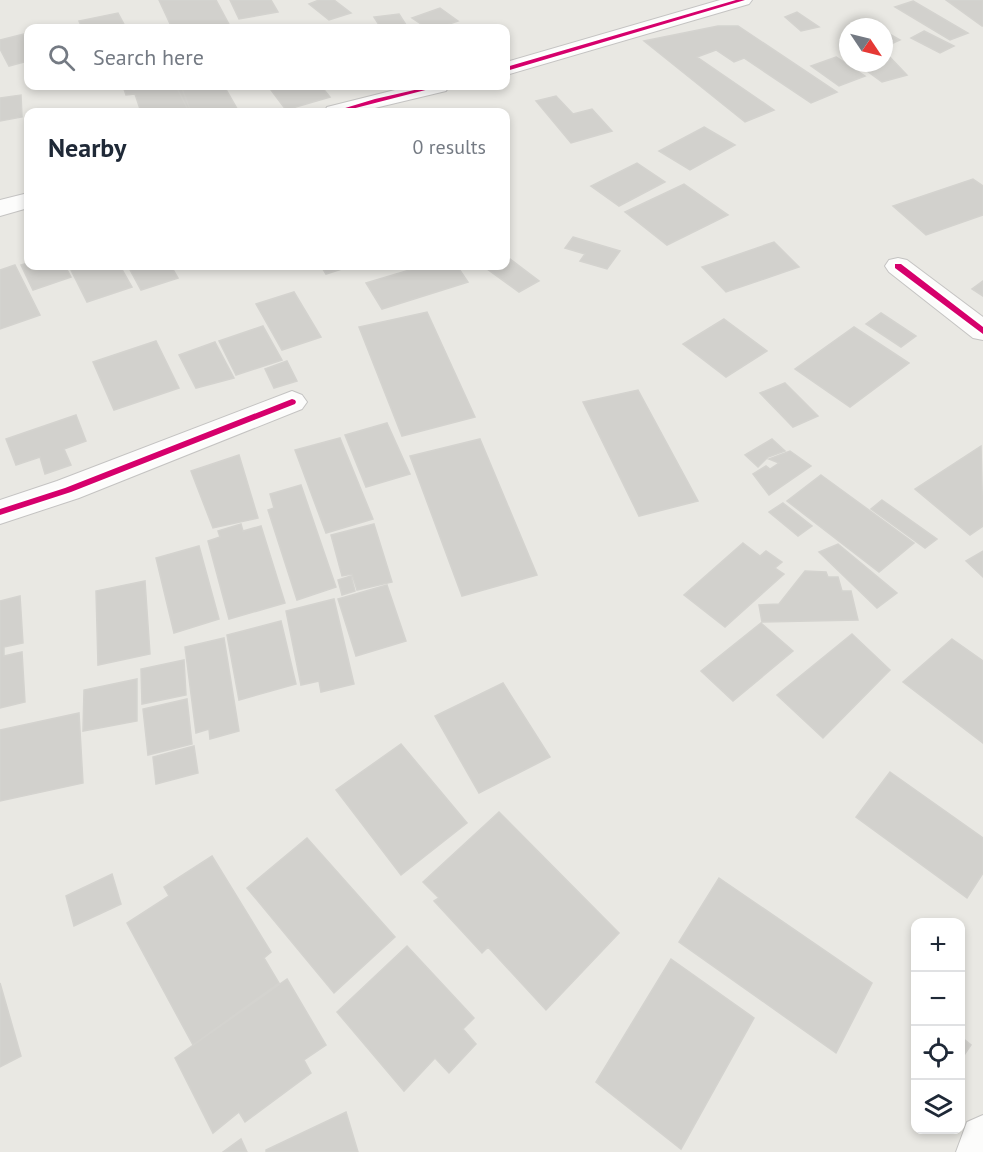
<!DOCTYPE html>
<html lang="en">
<head>
<meta charset="utf-8">
<style>
  :root { --surface:#fff; --page:#f2f2f3; --text:#1f2937; --muted:#747a83; --line:#e0e1e3 }
  body { margin:0; font-family:"PT Sans",sans-serif; background:var(--page); color:var(--text) }
  .controls { position:absolute; right:18px; bottom:18px; display:grid; overflow:hidden; border-radius:12px; box-shadow:0 3px 9px #0003 }
  .controls button { width:54px; height:54px; display:grid; place-items:center; padding:0; border:0; border-bottom:2px solid var(--line); background:var(--surface); color:var(--text); font:30px sans-serif }
  .compass { position:absolute; left:839px; top:18px; width:54px; height:54px; border-radius:50%; background:var(--surface); box-shadow:0 3px 9px #0003; rotate:125deg }
  .list { margin:0; padding:0; list-style:none }
  h2 { display:flex; justify-content:space-between; align-items:center; height:78px; margin:0; padding:0 24px; font-size:26px }
  h2 small { font-size:20px; font-weight:400; color:var(--muted) }
  .icon { flex:none; width:33px; height:33px; fill:none; stroke:currentColor; stroke-width:2; stroke-linecap:round; stroke-linejoin:round }
  .map { position:relative; flex:none; width:983px; height:1152px; overflow:hidden }
  .search { position:absolute; background:var(--surface); box-shadow:0 3px 9px #0003; left:24px; top:24px; width:486px; height:66px; display:flex; align-items:center; gap:15px; box-sizing:border-box; padding:0 21px; border-radius:12px; color:var(--muted); font-size:22px }
  .panel { position:absolute; background:var(--surface); box-shadow:0 3px 9px #0003; left:24px; top:108px; width:486px; height:162px; border-radius:12px }
  .map>svg:first-child { display:block }
  .building { fill:#d2d1cd; stroke:#d4d3cf; stroke-width:1.5 }
  .lines { fill:none; stroke-linecap:round; stroke-linejoin:round }
  .minor-casing { stroke:#c4c3c2; stroke-width:2 }
  .minor { fill:#fcfcfb; fill-rule:evenodd }
  .cycleway-casing { stroke:#fff; stroke-width:4 }
  .cycleway { fill:#d6006c; fill-rule:evenodd }
</style>
</head>
<body>
<div class="map">
<svg width="983" height="1152" viewBox="0 0 983 1152">
  <rect width="100%" height="100%" fill="#e9e8e3"/>
  <path class="building" d="M 159,0 L 216,0 L 231,28 L 172,28 Z
    M 230,0 L 271,0 L 278,12 L 239,19 Z
    M 319,0 L 334,0 L 351,13 L 329,20 L 309,4 Z
    M 946,0 L 983,0 L 983,26 L 982,26 Z
    M 913,1 L 968,33 L 950,40 L 895,7 Z
    M 440,8 L 458,21 L 438,28 L 427,28 L 412,18 Z
    M 797,12 L 819,27 L 801,31 L 785,17 Z
    M 118,13 L 126,28 L 82,28 L 79,21 Z
    M 399,14 L 408,28 L 381,28 L 374,17 Z
    M 718,26 L 738,26 L 837,92 L 811,103 L 744,58 L 734,62 L 716,50 L 697,57 L 774,110 L 745,122 L 644,41 Z
    M 884,31 L 900,40 L 884,47 Z
    M 924,31 L 954,46 L 940,53 L 911,38 Z
    M 28,33 L 28,61 L 9,66 L 0,49 L 0,40 Z
    M 886,53 L 907,75 L 882,82 L 856,63 L 884,63 Z
    M 836,57 L 865,76 L 839,86 L 811,66 Z
    M 123,86 L 181,86 L 191,112 L 141,112 L 135,94 L 126,95 Z
    M 176,86 L 224,86 L 239,112 L 189,112 Z
    M 268,86 L 321,86 L 330,97 L 286,110 Z
    M 21,95 L 22,117 L 0,121 L 0,98 Z
    M 556,96 L 573,114 L 592,109 L 612,131 L 571,143 L 536,101 Z
    M 704,127 L 735,145 L 690,170 L 659,151 Z
    M 637,163 L 665,182 L 619,206 L 591,186 Z
    M 973,179 L 983,186 L 983,215 L 926,235 L 893,206 Z
    M 684,184 L 728,215 L 667,245 L 625,212 Z
    M 573,237 L 620,251 L 607,269 L 580,261 L 585,254 L 565,248 Z
    M 774,242 L 799,267 L 726,292 L 702,267 Z
    M 506,256 L 539,281 L 519,292 L 483,266 L 506,266 Z
    M 28,263 L 28,266 L 65,266 L 71,277 L 33,290 L 21,265 Z
    M 15,265 L 40,315 L 0,329 L 0,270 Z
    M 69,266 L 120,266 L 132,287 L 87,302 Z
    M 128,266 L 171,266 L 178,278 L 141,290 Z
    M 321,266 L 351,266 L 326,274 Z
    M 423,266 L 457,266 L 468,282 L 382,309 L 366,283 Z
    M 983,281 L 983,296 L 972,289 Z
    M 294,292 L 321,337 L 282,350 L 256,304 Z
    M 427,312 L 475,417 L 402,436 L 359,327 Z
    M 881,313 L 916,336 L 901,347 L 866,324 Z
    M 724,319 L 767,351 L 726,377 L 683,344 Z
    M 263,326 L 282,360 L 236,375 L 219,341 Z
    M 854,327 L 909,363 L 850,407 L 795,369 Z
    M 156,341 L 179,388 L 114,410 L 93,362 Z
    M 215,342 L 234,378 L 196,388 L 179,355 Z
    M 287,361 L 297,381 L 274,388 L 265,369 Z
    M 785,383 L 818,416 L 793,427 L 760,393 Z
    M 638,390 L 698,501 L 639,516 L 583,402 Z
    M 76,415 L 86,441 L 64,449 L 71,465 L 45,474 L 40,457 L 16,465 L 6,439 Z
    M 387,423 L 410,474 L 366,487 L 345,435 Z
    M 340,438 L 373,519 L 326,533 L 295,450 Z
    M 480,439 L 537,575 L 462,596 L 410,456 Z
    M 772,439 L 785,451 L 768,457 L 758,467 L 745,455 Z
    M 981,446 L 983,526 L 970,535 L 915,489 Z
    M 790,451 L 811,466 L 769,495 L 753,474 L 766,466 L 770,469 L 779,463 L 769,459 Z
    M 239,455 L 258,518 L 213,528 L 191,471 Z
    M 821,475 L 914,543 L 879,572 L 787,501 Z
    M 301,485 L 336,587 L 297,600 L 268,510 L 274,508 L 270,494 Z
    M 882,500 L 937,539 L 925,548 L 871,509 Z
    M 783,503 L 812,526 L 798,536 L 769,512 Z
    M 241,524 L 243,531 L 261,526 L 285,603 L 229,619 L 208,541 L 220,537 L 218,531 Z
    M 374,524 L 392,582 L 357,590 L 352,574 L 342,576 L 331,535 Z
    M 743,543 L 760,556 L 766,551 L 782,562 L 775,568 L 784,574 L 725,627 L 684,595 Z
    M 838,544 L 897,593 L 877,608 L 819,552 Z
    M 199,546 L 219,619 L 174,633 L 156,558 Z
    M 983,551 L 983,577 L 966,561 Z
    M 805,571 L 826,572 L 828,577 L 838,577 L 842,591 L 851,591 L 858,620 L 762,622 L 759,605 L 779,604 Z
    M 351,576 L 355,591 L 342,595 L 338,580 Z
    M 145,581 L 150,654 L 98,665 L 96,591 Z
    M 387,585 L 406,641 L 356,656 L 338,599 Z
    M 20,596 L 23,643 L 4,647 L 4,656 L 22,652 L 25,702 L 0,708 L 0,601 Z
    M 334,599 L 354,684 L 321,692 L 319,681 L 301,685 L 286,611 Z
    M 281,621 L 296,684 L 239,700 L 227,635 Z
    M 761,623 L 793,651 L 733,701 L 701,671 Z
    M 852,634 L 890,670 L 823,738 L 777,695 Z
    M 224,638 L 239,731 L 210,739 L 209,729 L 196,733 L 185,647 Z
    M 952,639 L 983,661 L 983,743 L 903,682 Z
    M 184,660 L 186,695 L 142,704 L 141,669 Z
    M 137,679 L 137,721 L 83,731 L 84,690 Z
    M 503,683 L 550,757 L 479,793 L 435,716 Z
    M 187,699 L 192,744 L 148,755 L 143,709 Z
    M 79,713 L 83,783 L 0,801 L 0,730 Z
    M 401,744 L 467,823 L 401,875 L 336,790 Z
    M 194,746 L 198,773 L 156,784 L 153,757 Z
    M 890,772 L 983,838 L 983,873 L 967,898 L 856,817 Z
    M 499,812 L 619,933 L 546,1010 L 488,947 L 482,953 L 434,901 L 439,898 L 423,882 Z
    M 307,838 L 395,937 L 334,993 L 247,888 Z
    M 212,856 L 271,952 L 264,958 L 279,983 L 193,1045 L 127,923 L 169,896 L 164,887 Z
    M 112,874 L 121,904 L 74,926 L 66,896 Z
    M 719,878 L 872,983 L 836,1053 L 679,942 Z
    M 407,946 L 474,1018 L 463,1029 L 476,1044 L 449,1073 L 435,1058 L 404,1091 L 337,1012 Z
    M 671,959 L 754,1018 L 681,1149 L 596,1082 Z
    M 287,979 L 326,1045 L 304,1060 L 311,1073 L 245,1122 L 239,1112 L 213,1133 L 175,1058 Z
    M 0,983 L 21,1056 L 0,1067 Z
    M 960,1036 L 971,1045 L 960,1061 Z
    M 346,1112 L 358,1152 L 266,1152 L 266,1150 Z
    M 241,1139 L 247,1152 L 223,1152 Z"/>
  <g class="lines">
    <defs>
      <path id="minor" d="M 720,0 L 752,0 L 749,4 L 506,75 L 506,62 Z
        M 411,86 L 449,86 L 446,91 L 358,112 L 324,112 L 327,107 Z
        M 28,193 L 28,208 L 0,216 L 0,200 Z
        M 898,258 L 907,260 L 983,317 L 983,340 L 973,338 L 889,272 L 885,266 L 889,260 Z
        M 292,391 L 302,395 L 307,402 L 302,409 L 79,498 L 0,524 L 0,500 L 57,481 Z
        M 983,1115 L 983,1152 L 956,1152 L 967,1122 Z"/>
    </defs>
    <use href="#minor" class="minor-casing"/>
    <use href="#minor" class="minor"/>
    <defs>
      <path id="cycleway" d="M 736,0 L 745,0 L 506,71 L 506,67 Z
        M 432,86 L 441,86 L 340,112 L 332,112 L 375,99 Z
        M 895,264 L 901,264 L 983,327 L 983,334 L 895,268 Z
        M 292,399 L 295,400 L 296,402 L 295,404 L 71,492 L 0,515 L 0,509 L 65,488 Z"/>
    </defs>
    <use href="#cycleway" class="cycleway-casing"/>
    <use href="#cycleway" class="cycleway"/>
  </g>
</svg>
<div class="controls">
<button>+</button>
<button>−</button>
<button><svg class="icon" aria-label="locate" viewBox="0 0 24 24"><circle cx="12" cy="12" r="6"/><path d="M12 2v4M12 18v4M2 12h4M18 12h4"/></svg></button>
<button><svg class="icon" aria-label="layers" viewBox="0 0 24 24"><path d="M12 4l9 5-9 5-9-5zM3 14l9 5 9-5"/></svg></button>
</div>
<svg class="compass" viewBox="-18 -18 36 36"><path d="M0-13l5 13h-10z" fill="#e53935"/><path d="M0 13l5-13h-10z" fill="#747a83"/></svg>
<div class="search"><svg class="icon" aria-label="search" viewBox="0 0 24 24"><circle cx="10" cy="10" r="6"/><path d="M15 15l6 6"/></svg>Search here</div>
<section class="panel">
<h2>Nearby<small>0 results</small></h2>
<ul class="list">
</ul>
</section>
</div>
</body>
</html>
